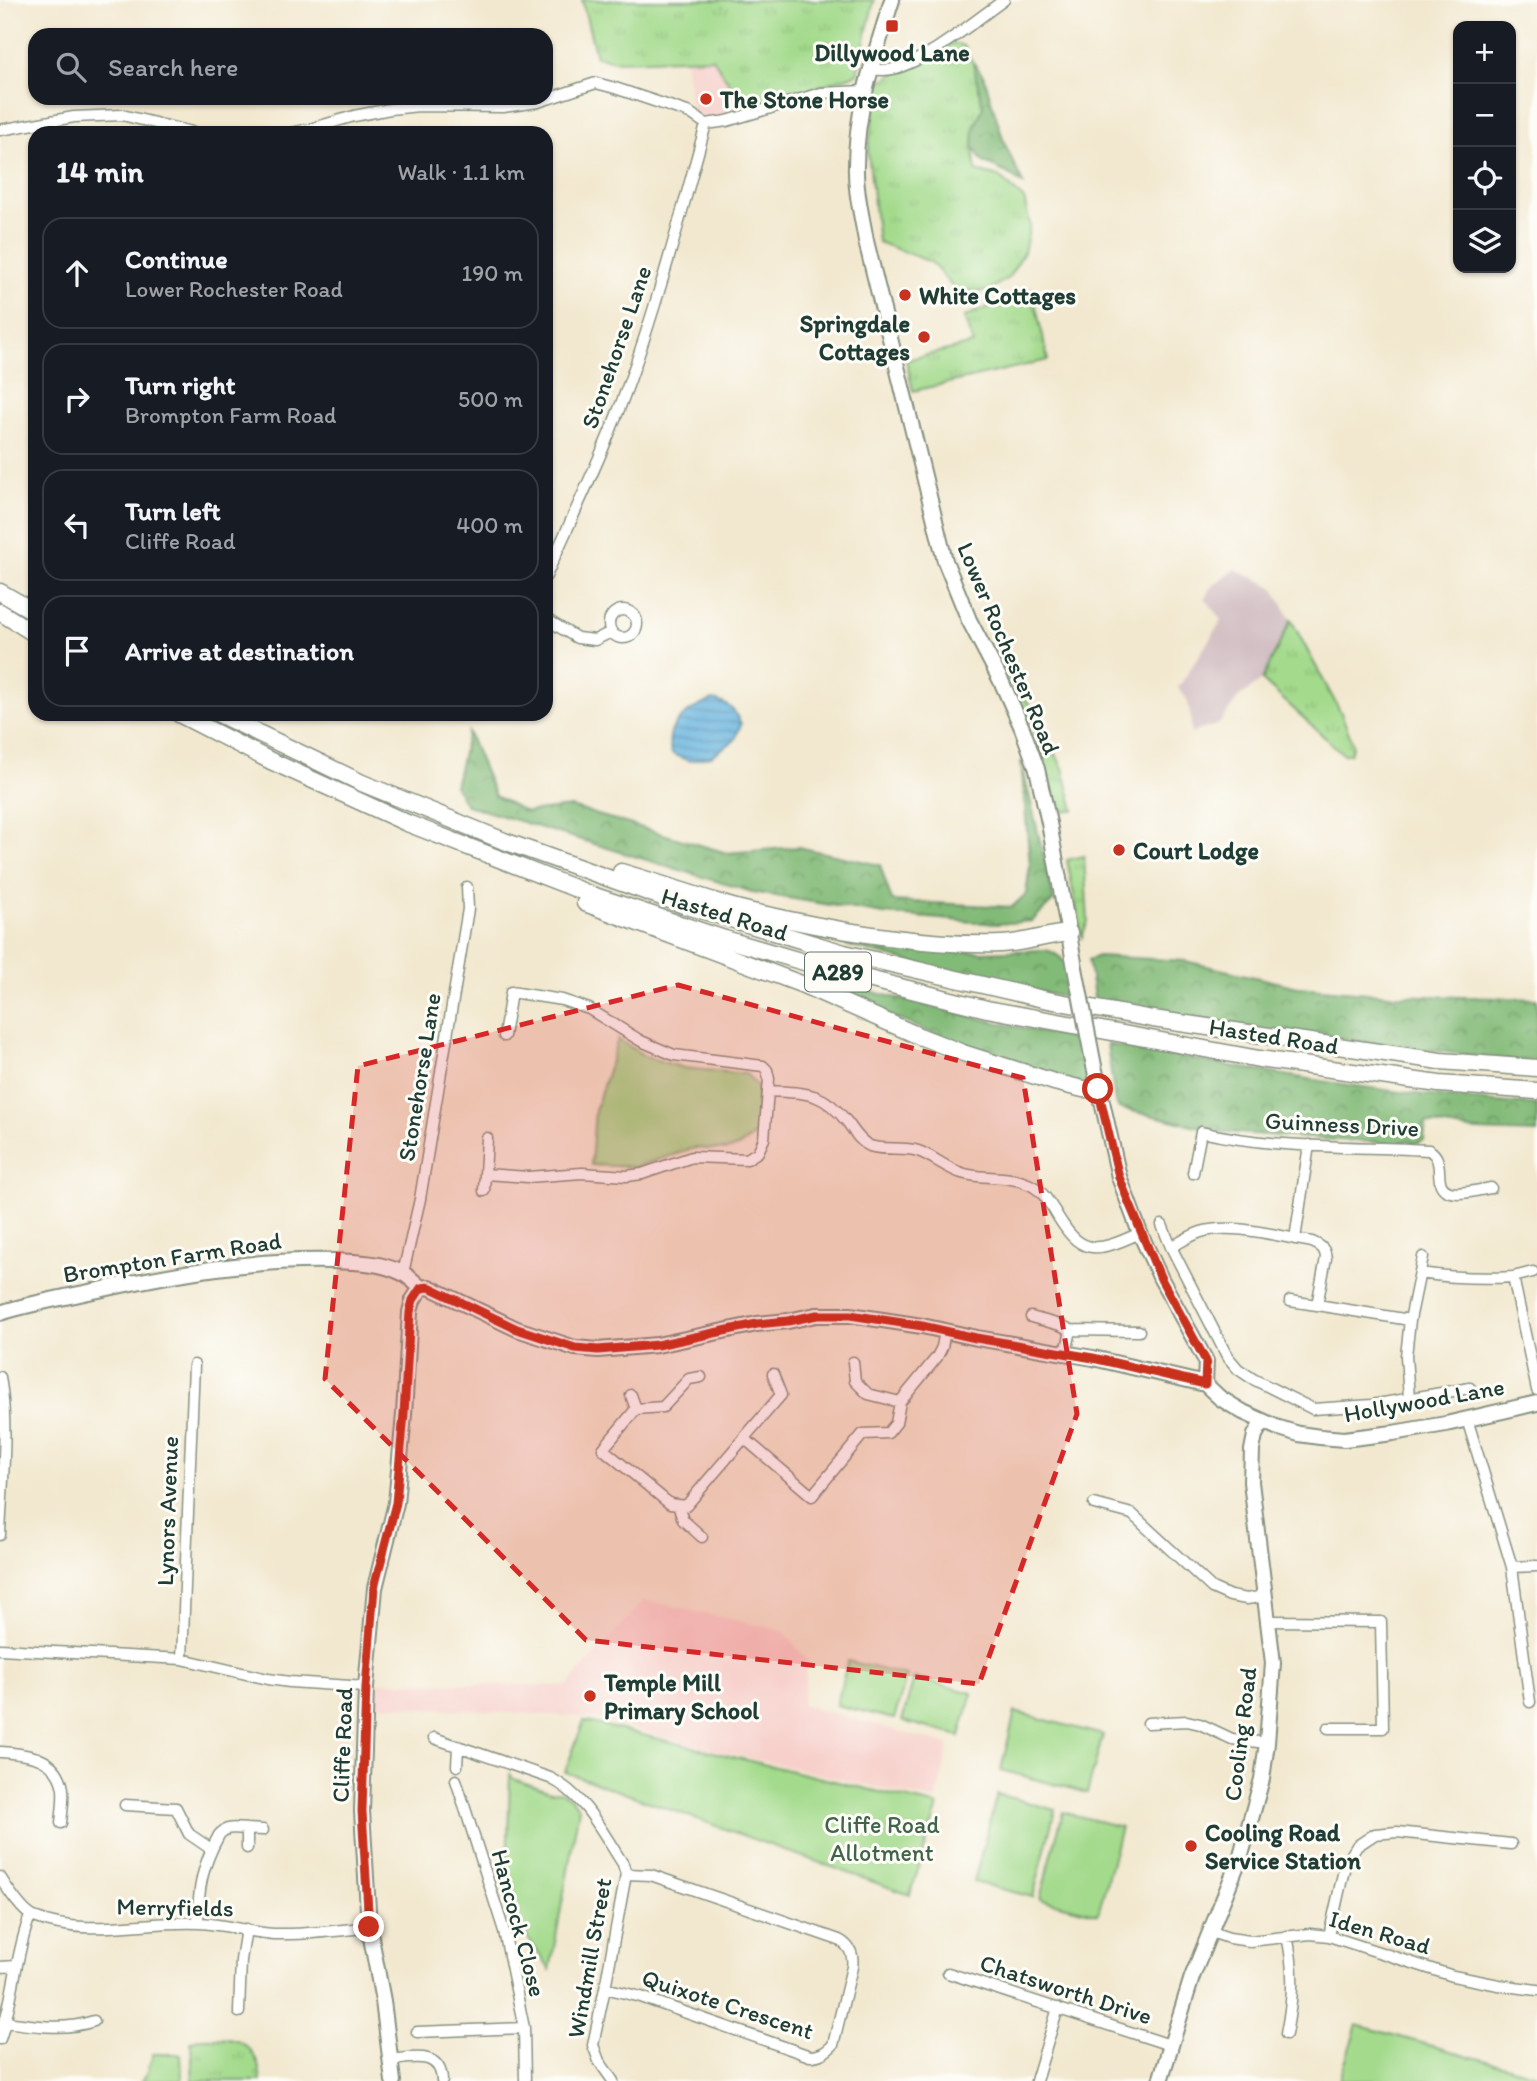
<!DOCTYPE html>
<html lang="en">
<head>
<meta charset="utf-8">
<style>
  :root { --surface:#171b24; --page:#242831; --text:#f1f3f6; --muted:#9ea1a6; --line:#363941 }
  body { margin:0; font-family:Itim,sans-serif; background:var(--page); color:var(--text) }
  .controls { position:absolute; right:21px; top:21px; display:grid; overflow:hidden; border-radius:14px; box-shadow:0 2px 5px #0004 }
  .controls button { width:63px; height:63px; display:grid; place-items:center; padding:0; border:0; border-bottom:2px solid var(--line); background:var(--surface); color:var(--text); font:35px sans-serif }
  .stop { position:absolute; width:21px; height:21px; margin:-16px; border:5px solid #c8321e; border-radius:50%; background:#fff }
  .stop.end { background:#c8321e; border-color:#fff; box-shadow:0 2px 7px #0008 }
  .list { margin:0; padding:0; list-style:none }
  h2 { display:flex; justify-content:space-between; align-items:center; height:91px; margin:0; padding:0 28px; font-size:30px }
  h2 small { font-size:23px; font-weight:400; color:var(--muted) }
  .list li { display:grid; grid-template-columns:46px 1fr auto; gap:21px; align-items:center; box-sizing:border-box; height:112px; margin:0 14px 14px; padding:0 14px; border:2px solid var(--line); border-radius:21px }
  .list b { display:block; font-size:26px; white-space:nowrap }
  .list p { margin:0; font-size:23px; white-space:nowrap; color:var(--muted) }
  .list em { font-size:23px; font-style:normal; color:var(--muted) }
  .icon { flex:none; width:38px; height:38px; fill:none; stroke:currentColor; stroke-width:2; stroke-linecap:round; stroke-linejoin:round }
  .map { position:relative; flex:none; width:1537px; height:2081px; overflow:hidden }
  .search { position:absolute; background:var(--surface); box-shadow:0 2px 5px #0004; left:28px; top:28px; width:525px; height:77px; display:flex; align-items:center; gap:18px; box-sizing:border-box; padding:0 24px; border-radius:21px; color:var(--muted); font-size:26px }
  .panel { position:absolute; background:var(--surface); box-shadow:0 2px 5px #0004; left:28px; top:126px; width:525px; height:595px; border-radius:21px }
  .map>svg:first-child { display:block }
  .built { fill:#f7d0cb }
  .industrial { fill:#d2bec2 }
  .grass { fill:url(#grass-tufts); stroke:#618c60; stroke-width:2 }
  .forest { fill:url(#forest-crowns); stroke:#507c56; stroke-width:2 }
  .green { fill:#a3da8b; stroke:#618c60; stroke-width:2 }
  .water { fill:url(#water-rules); stroke:#427889; stroke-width:2 }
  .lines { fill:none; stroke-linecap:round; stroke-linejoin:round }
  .street-casing { stroke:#889282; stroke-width:13 }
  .secondary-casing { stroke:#889282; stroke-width:18 }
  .primary-casing { stroke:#889282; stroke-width:19 }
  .street { stroke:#fff; stroke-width:10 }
  .secondary { stroke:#fff; stroke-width:14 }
  .primary { stroke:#fff; stroke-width:16 }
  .secondary-bridge-casing { stroke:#889282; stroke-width:18; stroke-linecap:butt }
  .secondary-bridge { stroke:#fff; stroke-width:14 }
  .route { stroke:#c8321e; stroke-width:9 }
  .marked { fill:#d62828; fill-opacity:0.2; stroke:#d62828; stroke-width:5; stroke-dasharray:14 9; stroke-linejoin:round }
  .poi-dot { fill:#c8321e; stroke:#fdfcf7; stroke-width:2.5 }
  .labels { text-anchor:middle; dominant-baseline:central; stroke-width:6; stroke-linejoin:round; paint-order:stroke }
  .shield { fill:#fdfcf7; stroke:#62766e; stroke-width:2 }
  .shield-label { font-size:23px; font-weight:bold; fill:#1f3d34 }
  .poi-label { font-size:24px; font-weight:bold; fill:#1f3d34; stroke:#fdfcf7; text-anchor:start }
  .street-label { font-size:24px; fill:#1f3d34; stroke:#fdfcf7 }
  .park-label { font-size:24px; fill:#40644a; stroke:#fdfcf7 }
</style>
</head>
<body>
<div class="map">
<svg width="1537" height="2081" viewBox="0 0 1537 2081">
  <defs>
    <pattern id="grass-tufts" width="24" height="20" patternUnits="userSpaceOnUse" patternTransform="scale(1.75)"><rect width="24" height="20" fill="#a3da8b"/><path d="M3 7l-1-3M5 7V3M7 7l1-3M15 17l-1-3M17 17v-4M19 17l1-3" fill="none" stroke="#8cbc79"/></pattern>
    <pattern id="forest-crowns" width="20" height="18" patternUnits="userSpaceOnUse" patternTransform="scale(1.75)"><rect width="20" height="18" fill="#82ba77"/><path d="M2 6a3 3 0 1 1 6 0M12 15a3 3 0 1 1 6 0" fill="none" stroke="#6a9862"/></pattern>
    <pattern id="water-rules" width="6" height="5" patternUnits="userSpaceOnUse" patternTransform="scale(1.75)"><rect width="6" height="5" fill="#64b2de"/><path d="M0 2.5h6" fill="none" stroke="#5292b5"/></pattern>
  </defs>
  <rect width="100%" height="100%" fill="#fdfcf7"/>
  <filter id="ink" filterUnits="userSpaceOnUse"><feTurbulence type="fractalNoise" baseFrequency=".0143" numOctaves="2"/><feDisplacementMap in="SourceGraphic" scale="14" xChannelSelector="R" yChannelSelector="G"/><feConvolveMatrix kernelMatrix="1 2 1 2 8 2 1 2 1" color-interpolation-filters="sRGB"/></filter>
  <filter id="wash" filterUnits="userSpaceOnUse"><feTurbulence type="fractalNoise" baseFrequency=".00686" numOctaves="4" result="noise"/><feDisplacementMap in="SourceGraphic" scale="28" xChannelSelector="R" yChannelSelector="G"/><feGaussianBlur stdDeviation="1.57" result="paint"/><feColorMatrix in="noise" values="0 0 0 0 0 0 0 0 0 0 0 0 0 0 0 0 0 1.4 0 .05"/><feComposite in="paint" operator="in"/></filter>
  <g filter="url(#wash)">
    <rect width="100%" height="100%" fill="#f2e8cf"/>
    <path class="built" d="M 713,58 L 746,110 L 704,118 L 692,113 L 685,59 Z
      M 644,1600 L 783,1631 L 808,1661 L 802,1705 L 949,1745 L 936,1801 L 673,1740 L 598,1718 L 377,1705 L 378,1682 L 567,1686 Z"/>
    <path class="industrial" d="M 1235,569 L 1273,587 L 1291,620 L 1262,680 L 1238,698 L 1219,724 L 1191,733 L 1191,719 L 1187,699 L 1178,688 L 1222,620 L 1205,598 L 1212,586 Z"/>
    <path class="grass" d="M 582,0 L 874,0 L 857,74 L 746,110 L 713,58 L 614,61 L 596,56 Z
      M 953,43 L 964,46 L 974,65 L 983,108 L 974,128 L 973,147 L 976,171 L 999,177 L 1024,199 L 1030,225 L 1024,252 L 1009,277 L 988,291 L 958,293 L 931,262 L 878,242 L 868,151 L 878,83 L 938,48 Z
      M 1032,289 L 1048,360 L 913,391 L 906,360 L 973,344 L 964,317 Z
      M 1291,620 L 1341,713 L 1353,744 L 1350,754 L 1343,754 L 1262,680 Z
      M 998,661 L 1022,691 L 1063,768 L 1074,810 L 1059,812 L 1028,719 Z
      M 1084,856 L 1088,921 L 1082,937 L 1067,860 Z
      M 200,2038 C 237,2037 257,2040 261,2081 L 193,2081 L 191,2042 Z"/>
    <path class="forest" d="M 973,62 L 984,77 L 1004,142 L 1023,184 L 1007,173 L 983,162 L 973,147 L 974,128 L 983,108 Z
      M 468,732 L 495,796 L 526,812 L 571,807 L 727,853 L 798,847 L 880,865 L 892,901 L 1012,907 L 1026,894 L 1030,865 L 1021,761 L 1054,900 L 1032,921 L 996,924 L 884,914 L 752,892 L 466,805 L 455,786 Z
      M 820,933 L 944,950 L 981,952 L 1047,950 C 1072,959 1070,976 1072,999 L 944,971 L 820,938 Z
      M 1098,956 L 1185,961 L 1298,987 L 1390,995 L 1537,999 L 1537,1061 L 1509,1060 L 1240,1026 L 1095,1003 L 1088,960 Z
      M 816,978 L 974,1017 L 1080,1041 L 1091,1068 L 1090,1078 L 1081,1087 L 1042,1078 L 814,985 Z
      M 1107,1044 C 1249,1070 1393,1096 1537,1105 L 1537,1133 L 1476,1131 L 1426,1123 L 1424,1140 L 1413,1145 L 1223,1132 L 1119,1108 L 1115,1102 Z"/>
    <path class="green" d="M 618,1039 L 646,1057 L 684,1068 L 746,1074 L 758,1087 L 756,1134 L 738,1147 L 726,1150 L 695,1148 L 635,1167 L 591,1165 L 595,1111 Z
      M 848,1661 L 907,1676 L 894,1719 L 836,1705 Z
      M 914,1678 L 972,1693 L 960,1736 L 902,1721 Z
      M 1015,1712 L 1103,1735 L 1087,1793 L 1001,1770 Z
      M 584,1721 L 938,1806 L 910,1895 L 565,1772 Z
      M 510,1774 L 514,1779 L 551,1792 L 561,1791 L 573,1800 L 579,1808 L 550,1970 L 506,1906 Z
      M 997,1794 L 1055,1810 L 1033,1897 L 974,1882 Z
      M 1063,1812 L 1121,1827 L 1098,1914 L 1040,1899 Z
      M 1357,2025 L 1537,2075 L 1537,2081 L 1339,2081 Z
      M 153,2054 L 181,2054 L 182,2081 L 141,2081 L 147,2074 Z"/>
    <path class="water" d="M 713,700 C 729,703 735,710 741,724 L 735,740 L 711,756 L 689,761 L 672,754 C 661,725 689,709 713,700 Z"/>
  </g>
  <g filter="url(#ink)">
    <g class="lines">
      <defs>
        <path id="street" d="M 871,69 C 878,70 885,71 893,69 C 929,60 973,22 1004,0
          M 0,130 L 74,117 L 122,115 L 196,133
          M 290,133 L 310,129 L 354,116 L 390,109 L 419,106 L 503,107 L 538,102 L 596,83 L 615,88 L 690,113 L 706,124 L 727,121 L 821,93 L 864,91
          M 546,576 C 575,511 606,447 630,380 C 660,296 682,210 706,124
          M609 624a14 14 0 1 1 28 0a14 14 0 1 1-28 0Z
          M 546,619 L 577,638 L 595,640 L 611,632
          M 769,1091 C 807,1093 823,1091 848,1123 C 854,1131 860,1142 870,1146 C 885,1151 903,1146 918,1151 C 935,1157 948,1170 965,1174 C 986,1179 1009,1175 1028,1184 C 1041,1189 1047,1199 1054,1210 C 1080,1256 1094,1254 1140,1233
          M 487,1138 L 485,1174 L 528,1177 L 582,1173 L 627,1176 L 642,1174 L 692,1157 L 747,1159 L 758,1152 L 764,1139 L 769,1079 L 767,1070 L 763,1066 L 674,1055 L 641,1041 L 589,1009 L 562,1000 L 511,992 L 504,1036
          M 1193,1173 L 1201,1132 C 1275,1149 1353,1146 1429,1150 C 1448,1161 1430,1186 1450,1192 C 1462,1195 1479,1190 1491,1188
          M 484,1191 L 485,1174
          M 1162,1225 L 1171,1247 C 1181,1242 1191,1235 1201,1232 C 1232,1222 1280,1237 1312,1242 C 1321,1246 1325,1248 1326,1258 L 1317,1305 L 1410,1320
          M 1295,1239 L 1309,1145
          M 1171,1247 L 1227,1356 L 1238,1369 L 1253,1379 L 1313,1409 L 1372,1405 L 1470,1388
          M 403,1273 L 420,1199 L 468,909 L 467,887
          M 1420,1273 C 1453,1278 1480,1279 1513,1277 L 1537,1390
          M 1513,1277 L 1533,1272
          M 1290,1301 L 1317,1305
          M 1031,1317 L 1060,1325 L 1071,1330
          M 1066,1353 L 1071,1330 L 1139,1331
          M 853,1362 L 855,1381 L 868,1394 L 900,1402
          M 0,1377 C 9,1428 2,1483 0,1535
          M 701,1377 L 689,1379 L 663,1407 L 636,1409 L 603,1449 L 670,1504 L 686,1506 L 744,1438 L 812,1496 L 863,1434 L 888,1433 L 896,1423 L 900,1402 L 937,1357 L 942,1347 L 945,1331
          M 631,1395 L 636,1409
          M 1409,1398 L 1406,1356 L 1410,1320 L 1423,1257
          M 1467,1419 L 1512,1567 L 1530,1702
          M 744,1438 L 781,1395 L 773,1374
          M 1094,1504 L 1132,1514 L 1212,1588 L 1230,1596 L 1247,1599 L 1265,1596
          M 678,1505 L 683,1520 L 702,1537
          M 1512,1567 L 1537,1566
          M 1268,1621 L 1381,1622 L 1383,1728 L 1328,1728
          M 0,1649 L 182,1659 L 268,1679 L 290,1682 L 366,1687
          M 182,1659 L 194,1365
          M 1148,1723 L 1187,1721 L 1200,1724 L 1232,1739 L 1267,1743
          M 434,1738 L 550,1778 C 585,1795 602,1832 623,1864 L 626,1874 L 605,1988 L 593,2045 L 599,2061 L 613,2081
          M 0,1752 C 26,1754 58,1756 63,1789 C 64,1800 62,1812 61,1823
          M 457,1766 L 458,1746
          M 456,1780 L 504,1931 L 524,2028 L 525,2081
          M 125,1805 L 176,1808 L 189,1834 L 211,1849
          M 247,1829 L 263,1830
          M 0,1877 C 7,1888 22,1912 34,1917 C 87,1938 144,1920 199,1923 C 224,1924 248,1932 273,1934 C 305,1935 338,1931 369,1927
          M 198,1923 C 198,1888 202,1866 219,1835 C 226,1826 237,1828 247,1829 L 247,1848
          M 1211,1932 L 1229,1938 L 1250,1941 L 1310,1934 L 1329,1936 L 1453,1976 L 1499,1985 L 1537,1990
          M 1329,1936 L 1345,1865 L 1357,1846 L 1375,1834 L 1397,1832 L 1511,1844
          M 0,1967 L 16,1966
          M 948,1973 L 1170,2045
          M 605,1988 L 641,1997 L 810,2056 C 820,2056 826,2052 833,2045 L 852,1967 C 854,1955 850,1946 839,1940 L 651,1875 L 626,1874
          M 239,2012 L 241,1960 L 246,1929
          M 6,2022 C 36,2026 64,2031 94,2021
          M 417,2032 L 524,2028
          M 1286,2034 C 1293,1998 1295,1972 1287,1936
          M 0,2039 C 14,1998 15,1955 30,1916
          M 391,2060 C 412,2058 441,2050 442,2081
          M 1036,2081 L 1058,2008"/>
        <path id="secondary" d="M 892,0 C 875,54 856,108 856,165 C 855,191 862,216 866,241 L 945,561 L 969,620 L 1002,683 L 1022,728 L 1037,769 L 1049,823 L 1075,968
          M 1094,1066 L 1119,1177 L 1140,1233 L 1161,1279 L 1206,1361 L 1205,1384
          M 0,1313 C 32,1303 66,1297 99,1290 C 175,1273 254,1259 332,1261 C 355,1262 379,1262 400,1272 C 408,1275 414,1282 421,1288 L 429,1287 L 517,1329 L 575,1348 L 598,1350 L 657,1345 L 757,1324 L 788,1321 L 816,1315 L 850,1315 L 922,1326 L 977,1338 L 1093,1358 L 1205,1384 L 1220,1398 L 1243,1412 L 1276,1427 L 1299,1434 L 1320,1437 L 1344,1439 L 1393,1433 L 1446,1424 L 1537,1403
          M 393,2081 L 383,2001 L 369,1927 L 362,1811 L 366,1687 L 375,1588 L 396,1503 L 404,1414 L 410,1312 L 413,1300 L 421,1288
          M 1160,2081 L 1192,1977 L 1241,1855 L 1262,1779 L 1267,1743 L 1273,1663 L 1251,1482 L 1252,1450 L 1255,1435 L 1263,1421"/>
        <path id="primary" d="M 0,592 L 35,612
          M 0,612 L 35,634
          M 179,714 L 271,761 L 407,823 L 592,895 L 725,939 L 821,967 L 987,1009 L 1259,1059 L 1439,1084 L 1537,1091
          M 219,714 L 362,783 L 504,841 L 684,905 L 844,953 L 1043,999 L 1153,1019 L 1440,1061 L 1537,1068
          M 621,872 C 655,882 689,893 723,904 C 742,911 764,914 785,919 C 855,934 929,946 1001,944 C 1024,943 1046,935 1069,933
          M 585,903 L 801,984 L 919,1036 L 963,1053 L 1054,1082 L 1083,1089 L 1098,1089"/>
      </defs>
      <use href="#street" class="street-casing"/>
      <use href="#secondary" class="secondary-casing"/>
      <use href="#primary" class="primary-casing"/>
      <use href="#street" class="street"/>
      <use href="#secondary" class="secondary"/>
      <use href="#primary" class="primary"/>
      <defs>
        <path id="secondary-bridge" d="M 1075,968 L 1094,1066"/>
      </defs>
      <use href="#secondary-bridge" class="secondary-bridge-casing"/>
      <use href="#secondary-bridge" class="secondary-bridge"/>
    </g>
  </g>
  <g class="lines" filter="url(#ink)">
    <path class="route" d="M 369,1927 L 362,1811 L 366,1687 L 374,1588 L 396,1503 L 404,1414 L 410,1312 L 413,1300 L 421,1288 L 429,1287 L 517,1329 L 575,1348 L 598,1350 L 657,1345 L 757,1324 L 788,1321 L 817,1315 L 850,1315 L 922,1326 L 976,1338 L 1093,1358 L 1205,1384 L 1206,1361 L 1161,1279 L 1128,1200 L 1119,1177 L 1098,1089"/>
  </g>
  <path class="marked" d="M 678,985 L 1023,1078 L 1077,1414 L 979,1684 L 586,1640 L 325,1379 L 358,1066 Z"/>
  <g class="poi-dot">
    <rect x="885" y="19" width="14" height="14" rx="3.5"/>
    <circle cx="706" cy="99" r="7"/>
    <circle cx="905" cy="295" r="7"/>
    <circle cx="924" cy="337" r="7"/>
    <circle cx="1119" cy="850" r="7"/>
    <circle cx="590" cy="1696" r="7"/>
    <circle cx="1191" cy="1846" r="7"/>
  </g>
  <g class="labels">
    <rect class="shield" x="805" y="952.5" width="66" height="39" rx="5"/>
    <g class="shield-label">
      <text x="838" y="972">A289</text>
    </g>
    <g class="poi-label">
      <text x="892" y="52" text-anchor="middle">Dillywood Lane</text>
      <text x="720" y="99">The Stone Horse</text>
      <text x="919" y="295">White Cottages</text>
      <text x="910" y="323" text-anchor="end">Springdale<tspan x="910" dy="28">Cottages</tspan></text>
      <text x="1133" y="850">Court Lodge</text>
      <text x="604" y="1682">Temple Mill<tspan x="604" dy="28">Primary School</tspan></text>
      <text x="1205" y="1832">Cooling Road<tspan x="1205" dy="28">Service Station</tspan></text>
    </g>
    <g class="street-label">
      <text transform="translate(616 347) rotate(-71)">Stonehorse Lane</text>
      <text transform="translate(1009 648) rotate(67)">Lower Rochester Road</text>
      <text transform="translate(725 914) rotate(17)">Hasted Road</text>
      <text transform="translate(1274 1036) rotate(9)">Hasted Road</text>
      <text transform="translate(419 1077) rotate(-81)">Stonehorse Lane</text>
      <text transform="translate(1342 1124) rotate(3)">Guinness Drive</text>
      <text transform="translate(172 1257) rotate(-9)">Brompton Farm Road</text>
      <text transform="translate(1424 1400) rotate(-10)">Hollywood Lane</text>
      <text transform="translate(167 1511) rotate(-88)">Lynors Avenue</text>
      <text transform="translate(1240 1734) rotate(-83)">Cooling Road</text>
      <text transform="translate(342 1745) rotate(-88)">Cliffe Road</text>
      <text transform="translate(175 1907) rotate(1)">Merryfields</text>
      <text transform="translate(519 1923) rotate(75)">Hancock Close</text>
      <text transform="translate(1380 1932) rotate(16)">Iden Road</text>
      <text transform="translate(589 1958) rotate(-80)">Windmill Street</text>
      <text transform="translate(1066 1989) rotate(18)">Chatsworth Drive</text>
      <text transform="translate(728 2004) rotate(18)">Quixote Crescent</text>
    </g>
    <g class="park-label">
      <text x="882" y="1824">Cliffe Road<tspan x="882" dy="28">Allotment</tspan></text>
    </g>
  </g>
</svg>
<div class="controls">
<button>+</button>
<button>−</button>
<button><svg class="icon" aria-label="locate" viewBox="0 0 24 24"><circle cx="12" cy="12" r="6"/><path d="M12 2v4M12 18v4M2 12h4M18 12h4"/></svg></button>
<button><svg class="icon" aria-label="layers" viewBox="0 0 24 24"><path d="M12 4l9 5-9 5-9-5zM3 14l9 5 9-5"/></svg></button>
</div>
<div class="stop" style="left:1098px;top:1089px"></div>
<div class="stop end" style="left:369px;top:1927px"></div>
<div class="search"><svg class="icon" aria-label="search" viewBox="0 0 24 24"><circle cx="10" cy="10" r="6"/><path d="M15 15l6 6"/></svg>Search here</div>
<section class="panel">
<h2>14 min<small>Walk · 1.1 km</small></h2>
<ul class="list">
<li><svg class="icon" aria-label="ahead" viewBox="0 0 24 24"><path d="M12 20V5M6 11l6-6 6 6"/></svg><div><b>Continue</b><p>Lower Rochester Road</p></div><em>190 m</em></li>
<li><svg class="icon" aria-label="right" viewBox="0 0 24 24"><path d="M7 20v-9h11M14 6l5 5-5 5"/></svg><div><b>Turn right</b><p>Brompton Farm Road</p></div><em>500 m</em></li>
<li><svg class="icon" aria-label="left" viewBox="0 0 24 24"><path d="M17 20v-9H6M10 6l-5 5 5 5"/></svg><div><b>Turn left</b><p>Cliffe Road</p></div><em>400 m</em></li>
<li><svg class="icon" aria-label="arrive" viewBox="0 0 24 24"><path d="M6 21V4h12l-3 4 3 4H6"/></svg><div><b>Arrive at destination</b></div></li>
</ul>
</section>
</div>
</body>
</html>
